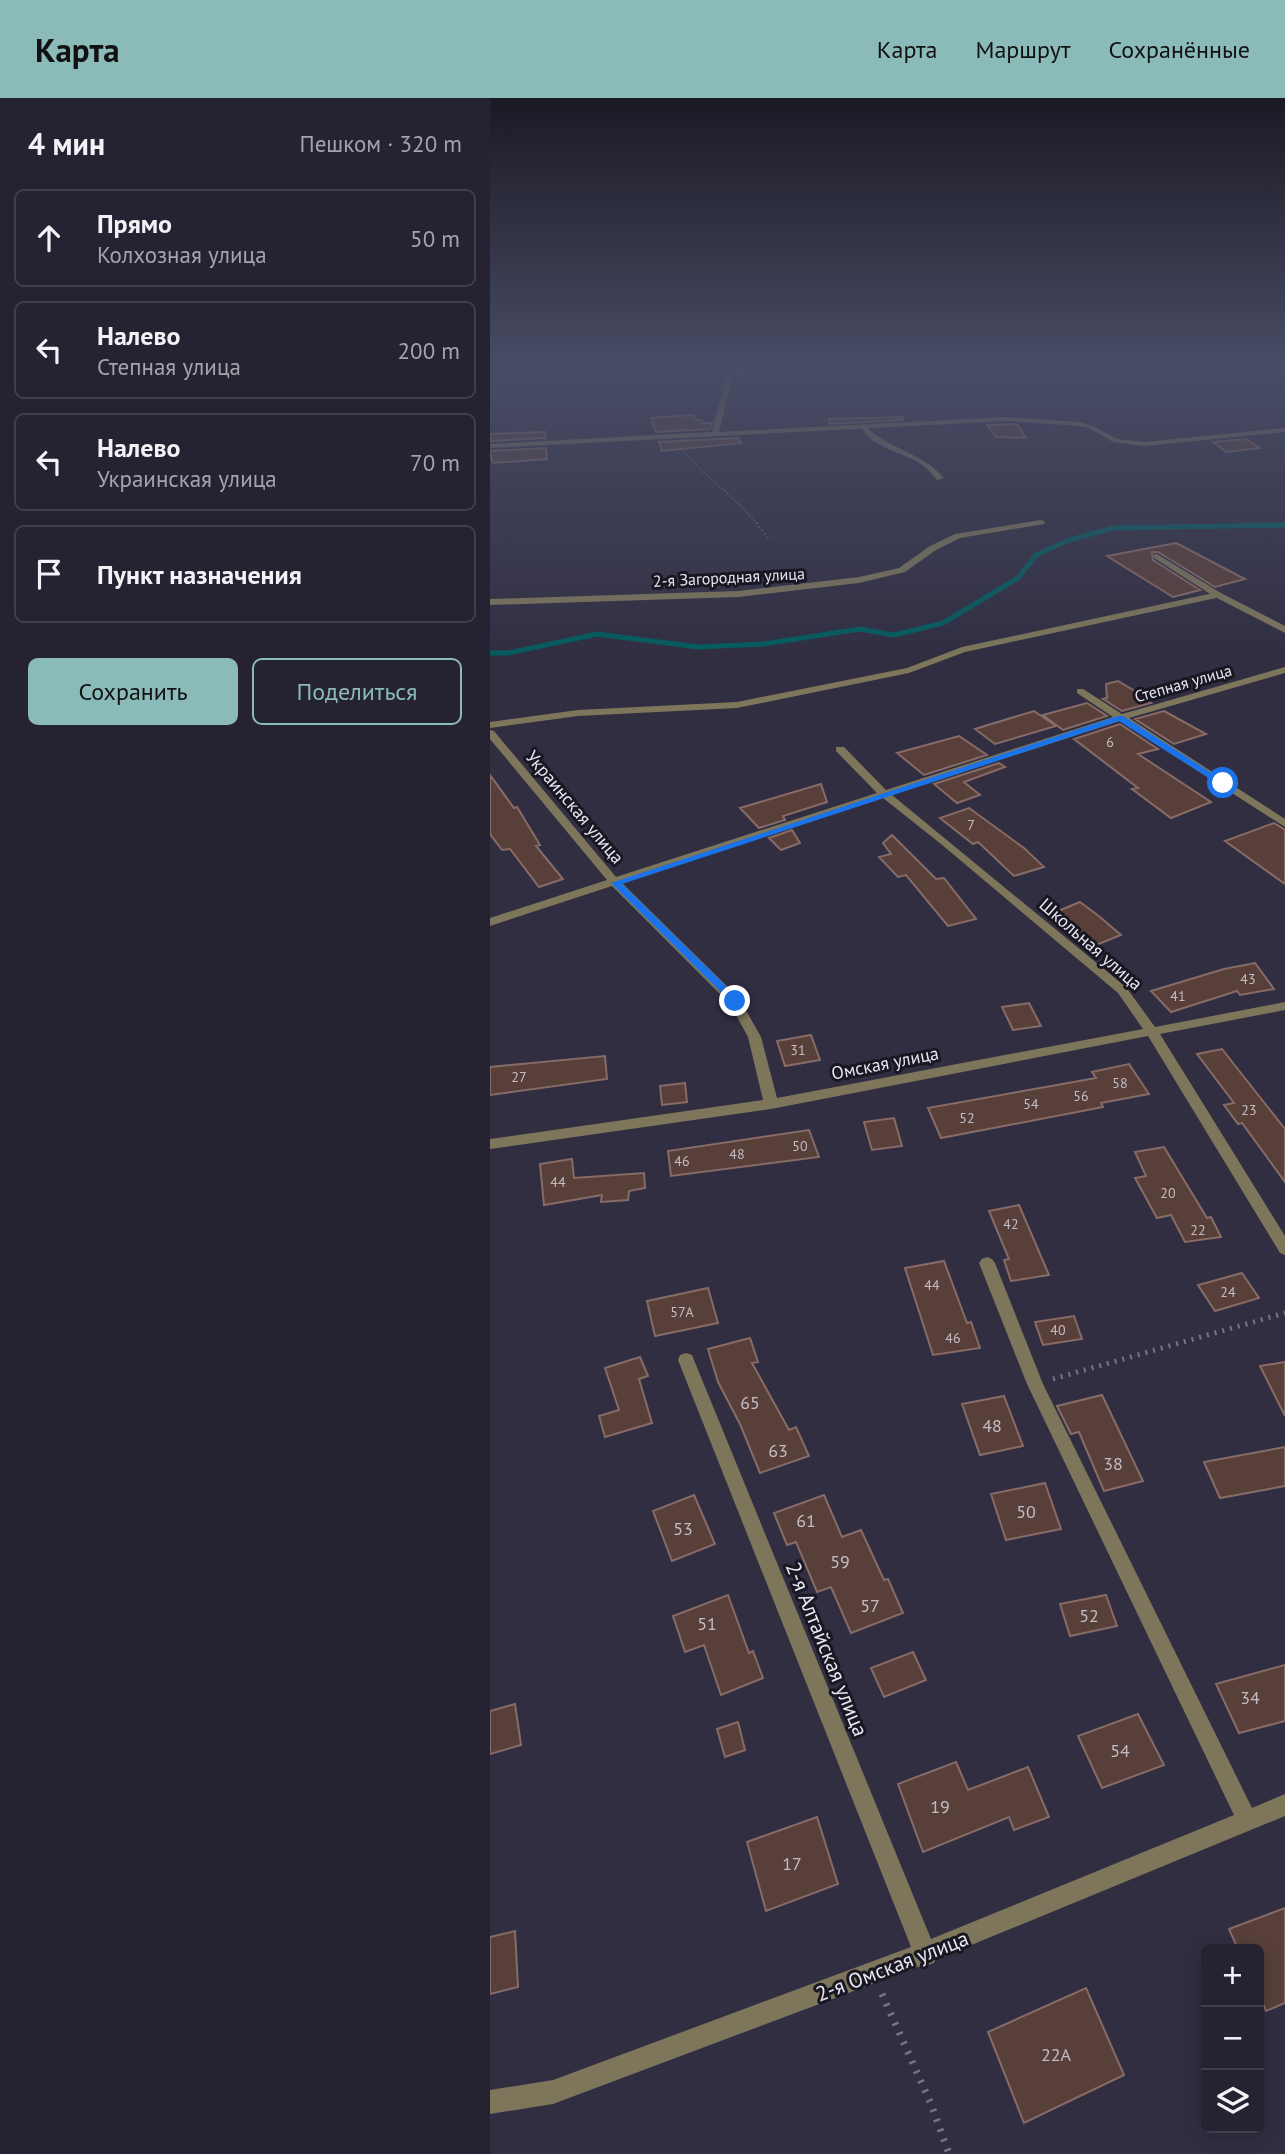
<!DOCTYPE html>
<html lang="ru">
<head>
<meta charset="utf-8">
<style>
  :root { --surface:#252232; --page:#312f3e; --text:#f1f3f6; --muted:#a3a4ac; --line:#423f4d; --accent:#8bbbb9 }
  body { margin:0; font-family:"PT Sans",sans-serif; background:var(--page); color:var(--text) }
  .controls { position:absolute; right:21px; bottom:21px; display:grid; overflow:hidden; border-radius:10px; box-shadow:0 4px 18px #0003 }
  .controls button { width:63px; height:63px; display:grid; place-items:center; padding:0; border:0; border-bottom:2px solid var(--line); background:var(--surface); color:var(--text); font:35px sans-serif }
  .stop { position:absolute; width:21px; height:21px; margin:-16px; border:5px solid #1a73e8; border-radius:50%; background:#fff }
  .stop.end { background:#1a73e8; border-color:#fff; box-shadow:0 2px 7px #0008 }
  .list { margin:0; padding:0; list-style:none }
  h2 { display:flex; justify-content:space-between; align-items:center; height:91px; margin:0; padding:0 28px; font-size:30px }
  h2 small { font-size:23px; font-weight:400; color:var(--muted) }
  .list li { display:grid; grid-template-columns:46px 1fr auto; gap:21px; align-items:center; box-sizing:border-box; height:98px; margin:0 14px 14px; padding:0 14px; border:2px solid var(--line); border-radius:10px }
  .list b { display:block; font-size:26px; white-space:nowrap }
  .list p { margin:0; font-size:23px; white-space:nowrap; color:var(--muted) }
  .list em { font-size:23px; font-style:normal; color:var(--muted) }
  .actions { display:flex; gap:14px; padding:21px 28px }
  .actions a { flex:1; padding:16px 0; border:2px solid var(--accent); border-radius:10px; text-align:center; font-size:24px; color:var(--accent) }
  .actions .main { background:var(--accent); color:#111 }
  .icon { flex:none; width:38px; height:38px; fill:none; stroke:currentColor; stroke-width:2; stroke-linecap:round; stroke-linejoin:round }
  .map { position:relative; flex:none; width:795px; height:2056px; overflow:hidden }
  header { display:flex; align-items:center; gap:42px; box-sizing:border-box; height:98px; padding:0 35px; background:var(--accent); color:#111 }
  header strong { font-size:33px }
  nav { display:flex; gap:38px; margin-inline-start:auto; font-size:24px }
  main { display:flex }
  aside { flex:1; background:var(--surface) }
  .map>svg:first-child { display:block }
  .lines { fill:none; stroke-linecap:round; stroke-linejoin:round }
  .stream-far1 { stroke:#045c5e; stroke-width:3.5 }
  .stream { stroke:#045c5e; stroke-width:5 }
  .building { fill:#583f3a; stroke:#876b66; stroke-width:2 }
  .path-far3 { stroke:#757384; stroke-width:2; stroke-dasharray:1 2.5; stroke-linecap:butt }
  .path-far2 { stroke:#757384; stroke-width:2.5; stroke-dasharray:1 3.5; stroke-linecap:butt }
  .path-far1 { stroke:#757384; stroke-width:5; stroke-dasharray:2 6; stroke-linecap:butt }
  .path { stroke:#757384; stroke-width:7; stroke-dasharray:2.5 8; stroke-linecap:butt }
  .service { fill:#7d765b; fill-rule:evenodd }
  .minor { fill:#7d765b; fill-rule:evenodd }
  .route { fill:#1a73e8 }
  .labels { text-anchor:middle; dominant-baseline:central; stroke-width:6; stroke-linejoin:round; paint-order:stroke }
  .number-label { font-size:14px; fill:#c3bcc5 }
  .far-street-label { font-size:16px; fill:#e7e6f3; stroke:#191721 }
  .street-label { font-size:18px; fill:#e7e6f3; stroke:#191721 }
  .near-number-label { font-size:18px; fill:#c3bcc5 }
  .near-street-label { font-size:21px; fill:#e7e6f3; stroke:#191721 }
</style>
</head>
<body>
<header>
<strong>Карта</strong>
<nav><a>Карта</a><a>Маршрут</a><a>Сохранённые</a></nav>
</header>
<main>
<aside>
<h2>4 мин<small>Пешком · 320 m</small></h2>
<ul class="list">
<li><svg class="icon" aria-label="ahead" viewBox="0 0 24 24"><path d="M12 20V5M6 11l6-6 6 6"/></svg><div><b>Прямо</b><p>Колхозная улица</p></div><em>50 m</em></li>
<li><svg class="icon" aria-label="left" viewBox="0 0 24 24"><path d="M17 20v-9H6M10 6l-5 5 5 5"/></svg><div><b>Налево</b><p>Степная улица</p></div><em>200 m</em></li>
<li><svg class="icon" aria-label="left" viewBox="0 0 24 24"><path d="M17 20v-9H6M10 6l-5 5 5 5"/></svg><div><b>Налево</b><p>Украинская улица</p></div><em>70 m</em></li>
<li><svg class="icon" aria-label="arrive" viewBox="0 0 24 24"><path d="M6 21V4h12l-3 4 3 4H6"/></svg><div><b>Пункт назначения</b></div></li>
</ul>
<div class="actions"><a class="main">Сохранить</a><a>Поделиться</a></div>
</aside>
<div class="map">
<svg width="795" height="2056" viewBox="0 0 795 2056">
  <rect width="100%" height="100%" fill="#312e42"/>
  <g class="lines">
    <path class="stream-far1" d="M 781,427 L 795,427"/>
    <path class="stream" d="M 0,555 L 18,555 L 107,536 L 208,549 L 273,546 L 370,531 L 404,537 L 453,525 L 528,480 L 546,457 L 579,442 L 623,430 L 795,427"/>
  </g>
  <path class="building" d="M 203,317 L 206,322 L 212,322 L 212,325 L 222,325 L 220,331 L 166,334 L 161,320 Z
    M 413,319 L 413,322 L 340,326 L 339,321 Z
    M 527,326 L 536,340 L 506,339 L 497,327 Z
    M 55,334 L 56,340 L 0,343 L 0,336 Z
    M 248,340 L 251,345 L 172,353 L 169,344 Z
    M 756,341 L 770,350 L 736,354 L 723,344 Z
    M 56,350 L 57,361 L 3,365 L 0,356 L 0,353 Z
    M 686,445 L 755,481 L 725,489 L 668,454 L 662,454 L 663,462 L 710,492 L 683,499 L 617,458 Z
    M 628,583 L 655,599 L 652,600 L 661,605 L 632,613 L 613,601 L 617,600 L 616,586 Z
    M 597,605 L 617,618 L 573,632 L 553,617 Z
    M 544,613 L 566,628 L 505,646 L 485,631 Z
    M 674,613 L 716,636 L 684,646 L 645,621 Z
    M 630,626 L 668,651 L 648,656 L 721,704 L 681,720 L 642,691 L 648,690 L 584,641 Z
    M 469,638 L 497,657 L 434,677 L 407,655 Z
    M 509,665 L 515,669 L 474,684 L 490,697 L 467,705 L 444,686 Z
    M 0,677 L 24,710 L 27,709 L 50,747 L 46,748 L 73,781 L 49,789 L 20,751 L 12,752 L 0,736 Z
    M 331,686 L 337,704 L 293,718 L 295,722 L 269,730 L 250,710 Z
    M 479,710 L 534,750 L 554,769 L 524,778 L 488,744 L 483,746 L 450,720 Z
    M 784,725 L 795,732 L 795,786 L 735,743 Z
    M 302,732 L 310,745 L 291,752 L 279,740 Z
    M 402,737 L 446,781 L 454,780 L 486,821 L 458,828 L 416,777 L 408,779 L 389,759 L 401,756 L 393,745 Z
    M 590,804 L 610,819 L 631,837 L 606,847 L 561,816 Z
    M 765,865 L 784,891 L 750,897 L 747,893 L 681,914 L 661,893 L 734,871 Z
    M 539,905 L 551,928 L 523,932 L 512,909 Z
    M 321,937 L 330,962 L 295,968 L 287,943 Z
    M 732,951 L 795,1031 L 795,1084 L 752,1025 L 748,1026 L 734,1007 L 744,1005 L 707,956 Z
    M 115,958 L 117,981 L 0,997 L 0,969 Z
    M 639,966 L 659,996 L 611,1005 L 613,1009 L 451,1040 L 438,1010 L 606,980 L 602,974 Z
    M 195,985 L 197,1004 L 172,1007 L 170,988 Z
    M 404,1020 L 412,1048 L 382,1052 L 374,1024 Z
    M 319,1032 L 329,1059 L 181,1078 L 178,1053 Z
    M 674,1049 L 717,1120 L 721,1119 L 731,1139 L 695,1144 L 681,1117 L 667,1120 L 645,1080 L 656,1078 L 645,1054 Z
    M 82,1061 L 84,1080 L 154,1075 L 155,1090 L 139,1093 L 138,1102 L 111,1104 L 112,1097 L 54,1107 L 50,1066 Z
    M 529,1107 L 559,1177 L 521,1183 L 514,1162 L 519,1161 L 499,1113 Z
    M 454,1163 L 477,1225 L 481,1224 L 490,1250 L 443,1257 L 415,1170 Z
    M 752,1175 L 769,1200 L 725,1213 L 708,1187 Z
    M 218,1190 L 228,1225 L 165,1238 L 157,1203 Z
    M 584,1218 L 592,1241 L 553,1247 L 545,1224 Z
    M 260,1240 L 268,1264 L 262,1265 L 299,1332 L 306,1329 L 319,1358 L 270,1375 L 250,1326 L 228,1284 L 218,1251 Z
    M 150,1259 L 158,1278 L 149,1281 L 162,1325 L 115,1339 L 109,1318 L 129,1312 L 115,1270 Z
    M 795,1264 L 795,1318 L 770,1268 Z
    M 612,1297 L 653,1383 L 614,1393 L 589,1334 L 581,1336 L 567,1308 Z
    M 514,1298 L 533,1348 L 490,1357 L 472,1306 Z
    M 795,1349 L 795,1388 L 730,1400 L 714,1364 Z
    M 555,1385 L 571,1431 L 516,1442 L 501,1396 Z
    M 204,1397 L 225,1446 L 182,1463 L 163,1413 Z
    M 334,1397 L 352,1439 L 371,1432 L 394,1482 L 398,1481 L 413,1515 L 361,1535 L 341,1489 L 327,1494 L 306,1444 L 297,1447 L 284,1415 Z
    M 238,1497 L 259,1555 L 263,1553 L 273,1580 L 231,1597 L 214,1547 L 195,1554 L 183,1518 Z
    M 616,1497 L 627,1528 L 580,1538 L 570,1506 Z
    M 423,1554 L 436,1582 L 394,1599 L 381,1570 Z
    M 795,1567 L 795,1623 L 749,1635 L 726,1586 Z
    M 25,1606 L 31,1647 L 0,1656 L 0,1613 Z
    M 648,1616 L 674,1667 L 612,1690 L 588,1638 Z
    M 248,1624 L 255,1652 L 235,1659 L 227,1631 Z
    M 466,1664 L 478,1692 L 538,1669 L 559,1719 L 524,1732 L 519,1719 L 433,1754 L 408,1686 Z
    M 327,1719 L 348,1786 L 276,1813 L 257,1744 Z
    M 795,1810 L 795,1905 L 776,1913 L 769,1896 L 769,1851 L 748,1851 L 739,1831 Z
    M 25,1833 L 28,1889 L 0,1896 L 0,1839 Z
    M 596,1890 L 634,1977 L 534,2025 L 498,1934 Z"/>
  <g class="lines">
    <path class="path-far3" d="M 192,351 C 215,380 245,398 268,427"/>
    <path class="path-far2" d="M 266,425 L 278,440"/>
    <path class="path-far1" d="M 563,1281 L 795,1215"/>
    <path class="path" d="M 392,1896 L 441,2006 L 459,2056"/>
    <path class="service" d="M 371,328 L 375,328 C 398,351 432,354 454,380 L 447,382 C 442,376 437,370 431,366 C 413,354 378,349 371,328 Z
      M 728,494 L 731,495 L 731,499 L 475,554 L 419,575 L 247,610 L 88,618 L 0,630 L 0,624 L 88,612 L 247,604 L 417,570 L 472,549 Z"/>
    <path class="minor" d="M 255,271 L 275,271 L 250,276 L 242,280 L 229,334 L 516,319 L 589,324 L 603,328 L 627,341 L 655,344 L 795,330 L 795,334 L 655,348 L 623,344 L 599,330 L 589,328 L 516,323 L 0,350 L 0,346 L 222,334 L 236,279 L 247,273 Z
      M 294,271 L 301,271 L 298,273 Z
      M 551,422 L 555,424 L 554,426 L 470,440 L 446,452 L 415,474 L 369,485 L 248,499 L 0,507 L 0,501 L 248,493 L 369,479 L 409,470 L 440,448 L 465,436 Z
      M 667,456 L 731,495 L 795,528 L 795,535 L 725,499 L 664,460 L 664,456 Z
      M 795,569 L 795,575 L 639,620 L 795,721 L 795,729 L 630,623 L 402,697 L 636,889 L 665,929 L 795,904 L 795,912 L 670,936 L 795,1138 L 795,1157 L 790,1155 L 658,938 L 281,1011 L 0,1051 L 0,1041 L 273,1002 L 258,939 L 240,906 L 122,788 L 0,828 L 0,820 L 117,782 L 0,641 L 0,632 L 4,633 L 126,779 L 387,695 L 346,653 L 346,649 L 354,649 L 396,692 L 623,619 L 587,595 L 587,591 L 593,591 L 632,616 ZM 393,700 L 451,746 L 628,895 L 653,931 L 287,1000 L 271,939 L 249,900 L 132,785 Z
      M 497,1159 L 502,1161 L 505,1165 L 553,1286 L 762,1710 L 795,1696 L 795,1718 L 445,1862 L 444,1865 L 436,1868 L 433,1867 L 63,2006 L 0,2016 L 0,1992 L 63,1982 L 421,1849 L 188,1262 L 190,1257 L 196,1255 L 202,1257 L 204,1262 L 441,1841 L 744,1717 L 537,1286 L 489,1165 L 492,1161 Z"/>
  </g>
  <linearGradient id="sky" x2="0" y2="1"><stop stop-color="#1b1924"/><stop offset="0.48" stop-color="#484c65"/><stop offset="1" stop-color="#484c65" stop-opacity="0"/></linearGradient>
  <rect width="795" height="559" fill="url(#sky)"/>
  <path class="route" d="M 628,618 L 633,618 L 737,685 L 730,687 L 629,623 L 132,786 L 249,901 L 249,905 L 242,905 L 121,785 Z"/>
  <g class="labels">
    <g class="number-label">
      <text x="620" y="644">6</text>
      <text x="481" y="727">7</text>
      <text x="758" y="881">43</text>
      <text x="688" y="898">41</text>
      <text x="308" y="952">31</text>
      <text x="29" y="979">27</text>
      <text x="630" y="985">58</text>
      <text x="591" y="998">56</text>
      <text x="541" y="1006">54</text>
      <text x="759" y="1012">23</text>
      <text x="477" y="1020">52</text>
      <text x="310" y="1048">50</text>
      <text x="247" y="1056">48</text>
      <text x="192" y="1063">46</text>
      <text x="68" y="1084">44</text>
      <text x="678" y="1095">20</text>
      <text x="521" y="1126">42</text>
      <text x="708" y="1132">22</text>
      <text x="442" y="1187">44</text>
      <text x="738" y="1194">24</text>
      <text x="192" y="1214">57А</text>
      <text x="568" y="1232">40</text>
      <text x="463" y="1240">46</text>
    </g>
    <g class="far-street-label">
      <text transform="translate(239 479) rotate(-3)">2-я Загородная улица</text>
      <text transform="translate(693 585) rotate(-16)">Степная улица</text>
    </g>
    <g class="street-label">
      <text transform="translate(85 709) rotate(50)">Украинская улица</text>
      <text transform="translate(601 846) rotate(41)">Школьная улица</text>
      <text transform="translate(395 965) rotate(-11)">Омская улица</text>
    </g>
    <g class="near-number-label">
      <text x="260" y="1304">65</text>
      <text x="502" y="1327">48</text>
      <text x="288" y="1352">63</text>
      <text x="623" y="1365">38</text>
      <text x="536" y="1413">50</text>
      <text x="316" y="1422">61</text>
      <text x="193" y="1430">53</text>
      <text x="350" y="1463">59</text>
      <text x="380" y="1507">57</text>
      <text x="599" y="1517">52</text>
      <text x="217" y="1525">51</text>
      <text x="760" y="1599">34</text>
      <text x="630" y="1652">54</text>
      <text x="450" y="1708">19</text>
      <text x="302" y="1765">17</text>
      <text x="566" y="1956">22А</text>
    </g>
    <g class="near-street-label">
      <text transform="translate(337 1551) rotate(68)">2-я Алтайская улица</text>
      <text transform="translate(402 1868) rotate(-21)">2-я Омская улица</text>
    </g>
  </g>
</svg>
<div class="controls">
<button>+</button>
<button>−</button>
<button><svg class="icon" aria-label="layers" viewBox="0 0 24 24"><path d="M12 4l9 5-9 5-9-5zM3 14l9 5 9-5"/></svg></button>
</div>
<div class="stop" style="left:733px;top:685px"></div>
<div class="stop end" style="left:245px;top:903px"></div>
</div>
</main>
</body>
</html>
